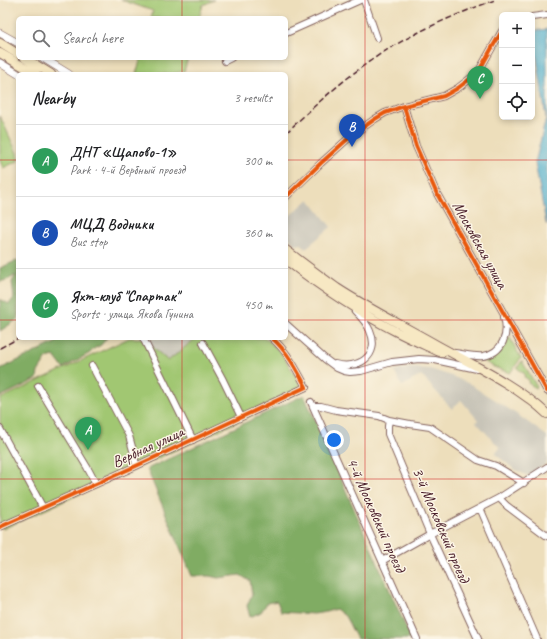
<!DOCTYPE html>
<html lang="en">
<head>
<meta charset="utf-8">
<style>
  :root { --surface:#fff; --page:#f2f2f2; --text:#202124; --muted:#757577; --line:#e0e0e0; --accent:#1f6fb2 }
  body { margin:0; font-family:Caveat,sans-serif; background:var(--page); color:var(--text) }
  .controls { position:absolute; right:12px; top:12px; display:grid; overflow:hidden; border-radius:6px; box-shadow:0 2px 6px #0003 }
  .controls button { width:36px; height:36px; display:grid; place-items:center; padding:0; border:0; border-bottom:1px solid var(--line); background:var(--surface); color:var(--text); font:20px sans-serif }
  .you { position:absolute; left:334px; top:440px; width:14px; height:14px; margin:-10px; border:3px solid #fff; border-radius:50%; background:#1a73e8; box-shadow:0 0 0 6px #1a73e833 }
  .badge { display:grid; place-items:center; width:26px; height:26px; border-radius:50%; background:var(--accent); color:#fff; font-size:13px; font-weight:700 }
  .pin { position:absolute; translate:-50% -33px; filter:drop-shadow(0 1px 2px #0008) }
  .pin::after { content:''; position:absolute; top:21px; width:14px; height:12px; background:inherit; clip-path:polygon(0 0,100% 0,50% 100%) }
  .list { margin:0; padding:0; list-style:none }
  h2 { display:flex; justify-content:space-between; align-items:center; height:52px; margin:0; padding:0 16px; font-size:17px }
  h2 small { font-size:13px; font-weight:400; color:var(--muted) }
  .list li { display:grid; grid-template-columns:26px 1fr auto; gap:12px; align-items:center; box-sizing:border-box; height:72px; padding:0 16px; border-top:1px solid var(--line) }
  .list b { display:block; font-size:15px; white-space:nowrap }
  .list p { margin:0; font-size:13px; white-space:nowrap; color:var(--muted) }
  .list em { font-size:13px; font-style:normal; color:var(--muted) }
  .icon { flex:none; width:22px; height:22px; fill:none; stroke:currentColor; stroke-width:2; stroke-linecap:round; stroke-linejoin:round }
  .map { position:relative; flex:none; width:547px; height:639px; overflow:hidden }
  .search { position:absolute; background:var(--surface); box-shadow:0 2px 6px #0003; left:16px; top:16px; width:272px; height:44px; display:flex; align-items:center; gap:10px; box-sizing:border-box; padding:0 14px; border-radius:6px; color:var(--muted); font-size:15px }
  .panel { position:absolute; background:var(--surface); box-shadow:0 2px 6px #0003; left:16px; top:72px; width:272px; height:268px; border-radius:6px }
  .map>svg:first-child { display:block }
  .industrial { fill:#c8c4b8 }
  .green { fill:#a1c772; stroke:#76734e }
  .forest { fill:#80ac64; stroke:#656648 }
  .water { fill:#4dadcc; stroke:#4c667c }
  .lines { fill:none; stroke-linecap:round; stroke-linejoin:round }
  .minor-casing { stroke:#83625d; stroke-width:8 }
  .tertiary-casing { stroke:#83625d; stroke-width:8 }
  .secondary-casing { stroke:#83625d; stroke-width:10 }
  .minor { stroke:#fff; stroke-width:6 }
  .tertiary { stroke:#fff; stroke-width:7 }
  .secondary { stroke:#f7e8c3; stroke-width:8 }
  .rail { stroke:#4a1f2b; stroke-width:1.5; stroke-dasharray:6 3; stroke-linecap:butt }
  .cycleway-casing { stroke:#fcf5e5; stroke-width:6 }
  .cycleway { stroke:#e8590c; stroke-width:4 }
  .grid { fill:none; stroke:#d62828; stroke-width:1; stroke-opacity:0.55 }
  .labels { text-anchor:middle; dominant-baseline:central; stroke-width:3; stroke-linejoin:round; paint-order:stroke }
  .street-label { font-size:16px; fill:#4a1f2b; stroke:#fcf5e5 }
</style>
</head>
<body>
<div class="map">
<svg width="547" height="639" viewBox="0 0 547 639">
  <rect width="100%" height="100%" fill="#fcf5e5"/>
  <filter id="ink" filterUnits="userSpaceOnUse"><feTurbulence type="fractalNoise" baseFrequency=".025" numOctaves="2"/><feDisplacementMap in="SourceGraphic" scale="8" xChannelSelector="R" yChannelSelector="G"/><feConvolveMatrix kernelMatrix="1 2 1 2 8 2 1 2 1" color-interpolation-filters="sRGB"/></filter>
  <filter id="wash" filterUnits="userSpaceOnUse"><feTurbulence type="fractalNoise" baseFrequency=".012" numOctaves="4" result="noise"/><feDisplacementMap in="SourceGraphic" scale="16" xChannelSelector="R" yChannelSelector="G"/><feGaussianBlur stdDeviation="0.9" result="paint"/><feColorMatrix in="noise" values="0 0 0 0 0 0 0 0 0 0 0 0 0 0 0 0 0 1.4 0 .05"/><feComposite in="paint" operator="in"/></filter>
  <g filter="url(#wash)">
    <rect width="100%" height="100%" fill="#eddebb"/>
    <path class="industrial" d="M 309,199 L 331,227 L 305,249 L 302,244 L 295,245 L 286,234 L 286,219 Z
      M 148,338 L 195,338 L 168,361 L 164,357 L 160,360 L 145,340 Z
      M 409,368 L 430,369 L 454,377 L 472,385 L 477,389 L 515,413 L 547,436 L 547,463 L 528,476 L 514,469 L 495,454 L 500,448 L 476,422 L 478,420 L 461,400 L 452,409 L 421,375 L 402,386 L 394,371 Z"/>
    <path class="green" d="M 121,0 L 214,0 L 203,5 L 199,18 L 151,18 L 153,11 Z
      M 141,58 L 188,58 L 184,71 L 173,74 L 136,74 Z
      M 0,116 L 18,155 L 18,161 L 3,168 L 0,161 Z
      M 509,336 L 521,358 L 510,373 L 494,367 L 478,358 C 496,357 502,353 509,336 Z
      M 129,338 L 143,338 L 168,361 L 196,338 L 266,338 L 281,353 L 304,389 L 242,420 L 3,529 L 0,525 L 0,399 Z
      M 522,361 L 537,387 L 536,388 L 528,383 L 529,380 L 524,377 L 525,374 L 517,368 Z"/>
    <path class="forest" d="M 18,260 L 18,319 L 0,331 L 0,300 L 2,300 L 9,304 L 14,298 L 12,282 L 16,275 L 9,279 L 0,282 L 0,268 Z
      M 65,338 L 107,338 L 101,345 L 95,348 L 90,353 L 63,368 L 54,356 L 47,358 L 38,372 L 37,379 L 0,397 L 0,369 Z
      M 304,395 L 411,639 L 357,639 L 345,616 L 336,609 L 326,612 L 314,614 L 281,612 L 277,601 L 267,603 L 261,612 L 250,617 L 247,606 L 252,594 L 250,581 L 240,575 L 218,578 L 210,576 L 192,576 L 147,469 Z"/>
    <path class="water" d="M 547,29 L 547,225 L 546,223 L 535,163 L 546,118 L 533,33 L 533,31 Z"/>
  </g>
  <g filter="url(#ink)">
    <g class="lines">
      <defs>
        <path id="minor" d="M 364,0 L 377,38
          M 532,17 L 547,15
          M 286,33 L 360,0
          M 225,61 L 231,58
          M 404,106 L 416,146 L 436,192 L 547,391
          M 286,197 L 321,163 L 351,136 L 375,119 L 385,113 L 404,106 L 444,96 L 458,88 L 471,78 L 480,69 L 493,46 L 502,31
          M 286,324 L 325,359 L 337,368 L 344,371 L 350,372 L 361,371 L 392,362 L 419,359 L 435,360 L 477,369
          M 143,338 L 193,440
          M 203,343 L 223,380 L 241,417
          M 455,353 C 464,354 474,357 483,356 C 503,353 509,334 504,317
          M 335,364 C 358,370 381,356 370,331 C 367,323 361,317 355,311
          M 92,366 L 129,436 L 134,454 L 136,466
          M 38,386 L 87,467 L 96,484
          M 311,402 L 417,639
          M 313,406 L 321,406 L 336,410 L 379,416 L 389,420 L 410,424 L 430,427 L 478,460 L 496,466 L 524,483
          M 389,420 L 388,426 L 388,434 L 430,534 L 478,639
          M 0,429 L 43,508
          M 499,498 L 507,506 L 547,536
          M 480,508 L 537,639
          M 0,527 L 136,466 L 306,387 C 297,370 287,351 272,338
          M 382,561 L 430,534 L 499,498 L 547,467"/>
        <path id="tertiary" d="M 0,33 L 18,43
          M 43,58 L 69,74
          M 0,63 L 18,74"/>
        <path id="secondary" d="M 0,43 L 18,54
          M 0,53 L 36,74
          M 25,58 L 51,74
          M 286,250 C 303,263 320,276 337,288 C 369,309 404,326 437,345 C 473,365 518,386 547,414
          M 286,260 C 321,287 358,312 397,332 C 412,340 427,346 442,353"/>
      </defs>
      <use href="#minor" class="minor-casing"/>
      <use href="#tertiary" class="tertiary-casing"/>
      <use href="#secondary" class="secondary-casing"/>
      <use href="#minor" class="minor"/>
      <use href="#tertiary" class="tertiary"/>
      <use href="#secondary" class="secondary"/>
      <path class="rail" d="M 286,133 C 316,104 347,76 382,53 C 417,31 456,14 495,0
        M 0,348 L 19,338"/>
      <defs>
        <path id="cycleway" d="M 404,106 L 416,146 L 436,192 L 547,391
          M 286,197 L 321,163 L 351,136 L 375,119 L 385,113 L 404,106 L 444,96 L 458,88 L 471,78 L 480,69 L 493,46 L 502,31
          M 0,527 L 136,466 L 306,387 C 297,370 287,351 272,338"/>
      </defs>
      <use href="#cycleway" class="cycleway-casing"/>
      <use href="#cycleway" class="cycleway"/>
    </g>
  </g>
  <path class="grid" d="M 182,0 L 182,18M 365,0 L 365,639M 182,58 L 182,74M 0,160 L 18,160M 286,160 L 547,160M 0,320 L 18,320M 286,320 L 547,320M 182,338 L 182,639M 0,479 L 547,479"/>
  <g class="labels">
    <g class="street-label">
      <text transform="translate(480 245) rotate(61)">Московская улица</text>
      <text transform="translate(148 447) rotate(-25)">Вербная улица</text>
      <text transform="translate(376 515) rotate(66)">4-й Московский проезд</text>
      <text transform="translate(441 525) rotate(67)">3-й Московский проезд</text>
    </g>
  </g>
</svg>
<div class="controls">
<button>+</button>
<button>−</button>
<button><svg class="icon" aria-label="locate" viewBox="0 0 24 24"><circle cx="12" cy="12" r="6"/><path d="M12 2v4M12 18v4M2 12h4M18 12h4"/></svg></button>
</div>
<div class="you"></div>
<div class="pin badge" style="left:88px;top:450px;background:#2e9e5b">A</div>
<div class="pin badge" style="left:352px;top:147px;background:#1a4fb4">B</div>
<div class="pin badge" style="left:480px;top:99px;background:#2e9e5b">C</div>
<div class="search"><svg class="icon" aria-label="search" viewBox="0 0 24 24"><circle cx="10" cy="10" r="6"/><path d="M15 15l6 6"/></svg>Search here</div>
<section class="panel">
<h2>Nearby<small>3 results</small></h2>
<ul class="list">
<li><span class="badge" style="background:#2e9e5b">A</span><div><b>ДНТ «Щапово-1»</b><p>Park · 4-й Вербный проезд</p></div><em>300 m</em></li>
<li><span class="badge" style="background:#1a4fb4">B</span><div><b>МЦД Водники</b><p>Bus stop</p></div><em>360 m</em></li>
<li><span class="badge" style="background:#2e9e5b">C</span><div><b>Яхт-клуб &quot;Спартак&quot;</b><p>Sports · улица Якова Гунина</p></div><em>450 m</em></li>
</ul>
</section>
</div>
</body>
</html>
